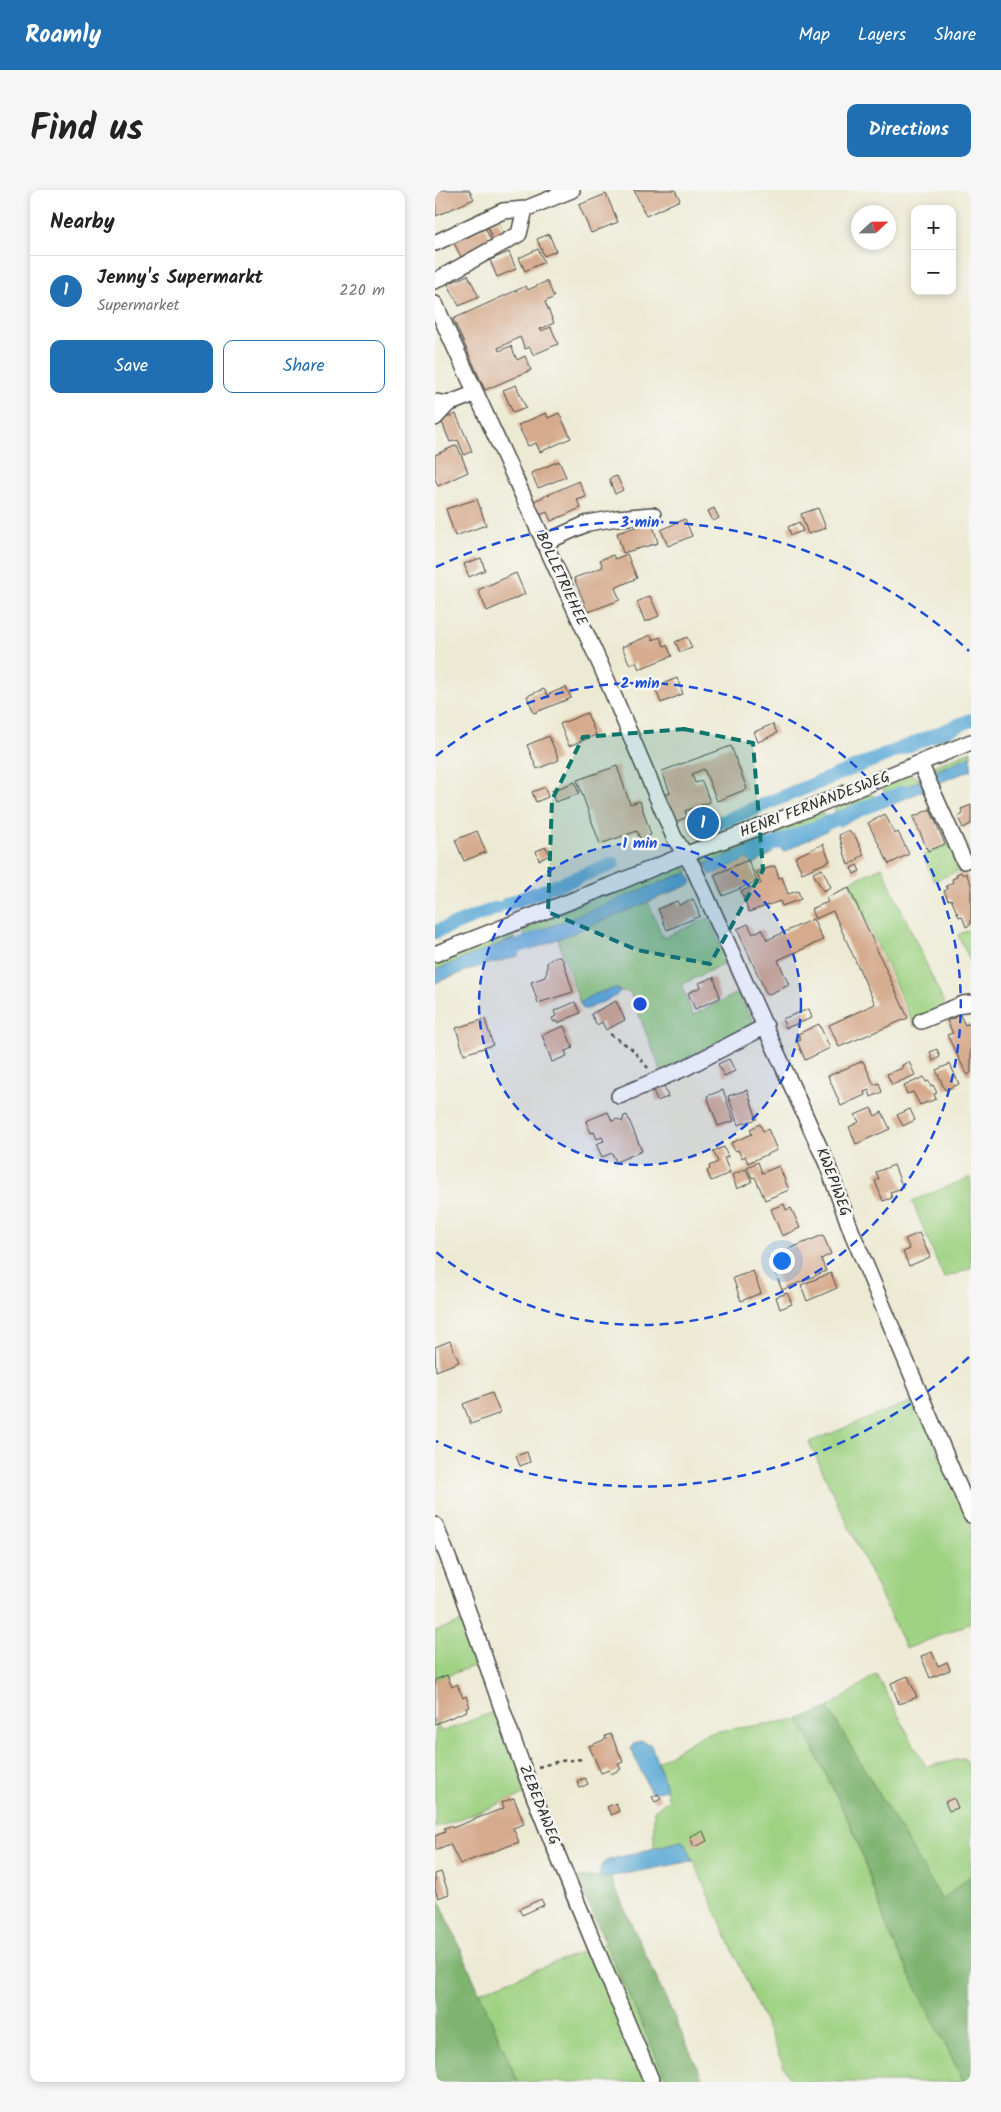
<!DOCTYPE html>
<html lang="en">
<head>
<meta charset="utf-8">
<style>
  :root { --surface:#fff; --page:#f6f6f6; --text:#222; --muted:#767676; --line:#e0e0e0; --accent:#1f6fb2 }
  body { margin:0; font-family:Kalam,sans-serif; background:var(--page); color:var(--text) }
  .controls { position:absolute; right:15px; top:15px; display:grid; overflow:hidden; border-radius:10px; box-shadow:0 2px 8px #0003 }
  .controls button { width:45px; height:45px; display:grid; place-items:center; padding:0; border:0; border-bottom:1px solid var(--line); background:var(--surface); color:var(--text); font:25px sans-serif }
  .compass { position:absolute; left:416px; top:15px; width:45px; height:45px; border-radius:50%; background:var(--surface); box-shadow:0 2px 8px #0003; rotate:68deg }
  .you { position:absolute; left:346px; top:1070px; width:18px; height:18px; margin:-12px; border:4px solid #fff; border-radius:50%; background:#1a73e8; box-shadow:0 0 0 8px #1a73e833 }
  .badge { display:grid; place-items:center; width:32px; height:32px; border-radius:50%; background:var(--accent); color:#fff; font-size:16px; font-weight:700 }
  .pin { position:absolute; translate:-50% -50%; border:2px solid #fff; box-shadow:0 1px 5px #0006 }
  .list { margin:0; padding:0; list-style:none }
  h2 { display:flex; justify-content:space-between; align-items:center; height:65px; margin:0; padding:0 20px; font-size:21px }
  h2 small { font-size:16px; font-weight:400; color:var(--muted) }
  .list li { display:grid; grid-template-columns:32px 1fr auto; gap:15px; align-items:center; box-sizing:border-box; height:70px; padding:0 20px; border-top:1px solid var(--line) }
  .list b { display:block; font-size:19px; white-space:nowrap }
  .list p { margin:0; font-size:16px; white-space:nowrap; color:var(--muted) }
  .list em { font-size:16px; font-style:normal; color:var(--muted) }
  .actions { display:flex; gap:10px; padding:15px 20px }
  .actions a { flex:1; padding:11px 0; border:1px solid var(--accent); border-radius:10px; text-align:center; font-size:18px; color:var(--accent) }
  .actions .main { background:var(--accent); color:#fff }
  .map { position:relative; flex:none; width:536px; height:1892px; overflow:hidden; border-radius:10px }
  header { display:flex; align-items:center; gap:30px; box-sizing:border-box; height:70px; padding:0 25px; background:var(--accent); color:#fff }
  header strong { font-size:24px }
  nav { display:flex; gap:28px; margin-inline-start:auto; font-size:18px }
  .intro { display:flex; align-items:center; justify-content:space-between; box-sizing:border-box; height:120px; padding:0 30px }
  h1 { margin:0; font-size:35px }
  .button { padding:12px 22px; border-radius:10px; background:var(--accent); color:#fff; font-size:18px; font-weight:700 }
  main { display:flex; gap:30px; padding:0 30px }
  aside { flex:1; background:var(--surface); border-radius:10px; box-shadow:0 2px 8px #0003 }
  .map>svg:first-child { display:block }
  .green { fill:#9ed181; stroke:#647e56 }
  .forest { fill:#7eb36f; stroke:#546f4d }
  .water { fill:#5daad6; stroke:#446a80 }
  .lines { fill:none; stroke-linecap:round; stroke-linejoin:round }
  .canal { stroke:#5daad6; stroke-width:14 }
  .building { fill:#d5aa8d }
  .minor-casing { stroke:#484844; stroke-width:18 }
  .path { stroke:#484844; stroke-width:2.5; stroke-dasharray:4 4; stroke-linecap:butt }
  .minor { stroke:#fff; stroke-width:15 }
  .marked { fill:#0f766e; fill-opacity:0.2; stroke:#0f766e; stroke-width:4; stroke-dasharray:10 6; stroke-linejoin:round }
  .ring { fill:none; stroke:#1d4ed8; stroke-width:2.5; stroke-dasharray:9 6 }
  .labels { text-anchor:middle; dominant-baseline:central; stroke-width:5; stroke-linejoin:round; paint-order:stroke }
  .street-label { font-size:15px; fill:#2b2b2b; stroke:#f6f6f2 }
  .centre { fill:#1d4ed8; stroke:#f6f6f2; stroke-width:2.5 }
  .ring-label { font-size:15px; text-anchor:middle; font-weight:bold; fill:#1d4ed8; stroke:#f6f6f2; stroke-width:5; stroke-linejoin:round; paint-order:stroke }
</style>
</head>
<body>
<header>
<strong>Roamly</strong>
<nav><a>Map</a><a>Layers</a><a>Share</a></nav>
</header>
<div class="intro"><h1>Find us</h1><a class="button">Directions</a></div>
<main>
<aside>
<h2>Nearby<small></small></h2>
<ul class="list">
<li><span class="badge">1</span><div><b>Jenny's Supermarkt</b><p>Supermarket</p></div><em>220 m</em></li>
</ul>
<div class="actions"><a class="main">Save</a><a>Share</a></div>
</aside>
<div class="map">
<svg width="536" height="1892" viewBox="0 0 536 1892">
  <rect width="100%" height="100%" fill="#f6f6f2"/>
  <filter id="ink" filterUnits="userSpaceOnUse"><feTurbulence type="fractalNoise" baseFrequency=".02" numOctaves="2"/><feDisplacementMap in="SourceGraphic" scale="10" xChannelSelector="R" yChannelSelector="G"/><feConvolveMatrix kernelMatrix="1 2 1 2 8 2 1 2 1" color-interpolation-filters="sRGB"/></filter>
  <filter id="wash" filterUnits="userSpaceOnUse"><feTurbulence type="fractalNoise" baseFrequency=".0096" numOctaves="4" result="noise"/><feDisplacementMap in="SourceGraphic" scale="20" xChannelSelector="R" yChannelSelector="G"/><feGaussianBlur stdDeviation="1.12" result="paint"/><feColorMatrix in="noise" values="0 0 0 0 0 0 0 0 0 0 0 0 0 0 0 0 0 1.4 0 .05"/><feComposite in="paint" operator="in"/></filter>
  <g filter="url(#wash)">
    <rect width="100%" height="100%" fill="#edead4"/>
    <path class="green" d="M 536,561 L 536,566 L 500,581 L 495,586 L 493,582 L 496,577 Z
      M 474,584 L 486,589 C 476,597 462,598 450,604 L 448,598 L 452,592 Z
      M 433,601 L 440,607 L 439,609 L 399,623 L 402,613 Z
      M 381,621 L 387,623 L 391,629 L 342,648 L 340,646 L 339,641 L 341,637 Z
      M 331,643 L 333,650 L 272,673 L 269,677 L 267,672 L 270,667 L 325,644 Z
      M 516,654 L 528,679 L 499,691 L 488,665 Z
      M 248,677 L 252,678 L 253,683 L 239,687 L 90,747 L 89,749 L 90,734 L 241,678 Z
      M 447,677 L 513,822 L 479,836 L 414,692 Z
      M 213,712 L 228,748 L 274,728 L 292,772 L 246,795 L 258,825 L 303,803 L 321,836 L 227,883 L 195,802 L 185,801 L 181,798 C 170,801 151,805 145,814 L 123,749 Z
      M 536,739 L 536,773 L 523,745 Z
      M 75,742 L 78,743 L 80,751 L 78,749 L 0,780 L 0,770 Z
      M 536,987 L 536,1078 L 509,1088 L 477,1011 Z
      M 480,1210 L 536,1337 L 536,1433 L 471,1459 L 374,1252 Z
      M 33,1430 L 47,1473 L 0,1490 L 0,1441 Z
      M 441,1484 L 491,1577 L 530,1568 L 536,1580 L 536,1685 L 507,1711 L 393,1518 Z
      M 64,1520 L 94,1603 L 0,1638 L 0,1528 L 6,1542 Z
      M 364,1529 L 419,1642 L 454,1743 L 529,1892 L 356,1892 L 251,1654 L 246,1651 L 219,1658 L 219,1620 L 234,1610 L 223,1572 L 271,1543 Z
      M 170,1753 L 233,1892 L 83,1892 L 44,1802 Z"/>
    <path class="forest" d="M 393,1518 L 507,1710 L 536,1685 L 536,1892 L 529,1892 L 454,1743 L 419,1642 L 364,1529 Z
      M 141,1687 L 175,1687 L 269,1892 L 233,1892 Z
      M 0,1699 L 7,1716 L 83,1892 L 0,1892 Z"/>
    <path class="water" d="M 536,566 L 536,580 L 501,594 L 495,586 L 500,581 Z
      M 486,589 L 490,597 L 489,600 L 456,615 L 450,604 C 462,598 476,597 486,589 Z
      M 440,607 L 442,607 L 446,617 L 404,636 L 399,623 L 439,609 Z
      M 389,628 L 395,637 L 393,640 L 348,662 L 342,648 Z
      M 329,650 L 333,650 L 338,663 L 317,675 L 313,669 L 275,685 L 271,675 L 272,673 Z
      M 253,683 L 257,693 L 254,695 L 96,760 L 92,758 L 89,747 L 239,687 Z
      M 78,749 L 84,762 L 83,766 L 36,779 L 0,793 L 0,780 Z
      M 181,798 L 185,801 L 181,806 L 152,819 L 148,819 L 145,814 C 151,805 170,801 181,798 Z
      M 206,1551 L 216,1555 L 232,1599 C 226,1602 221,1603 215,1601 L 196,1559 L 199,1553 Z
      M 246,1651 L 251,1654 L 258,1671 L 173,1687 L 163,1687 L 167,1674 L 174,1670 Z"/>
    <g class="lines">
      <path class="canal" d="M 274,637 L 536,530
        M 319,662 L 469,602
        M 120,696 L 178,674
        M 72,714 L 110,700
        M 0,742 L 62,718
        M 66,763 L 107,747"/>
    </g>
    <g id="blocks">
      <path class="building" d="M 7,0 L 34,0 L 39,9 L 1,26 L 0,3 Z
        M 199,0 L 240,0 L 245,10 L 211,26 Z
        M 171,4 L 183,32 L 156,43 L 144,15 Z
        M 63,30 L 69,45 L 58,50 L 52,35 Z
        M 50,37 L 57,53 L 26,67 L 18,51 Z
        M 114,44 L 121,61 L 109,66 L 102,49 Z
        M 103,59 L 109,72 L 90,81 L 84,68 Z
        M 74,62 L 81,79 L 62,87 L 55,70 Z
        M 33,85 L 44,107 L 24,116 L 13,94 Z
        M 112,91 L 119,107 L 110,112 L 119,133 L 105,139 L 106,141 L 116,137 L 123,154 L 98,165 L 95,157 L 90,159 L 85,147 L 63,158 L 64,161 L 76,156 L 82,170 L 90,166 L 96,180 L 50,200 L 18,129 L 91,96 L 93,100 Z
        M 81,195 L 91,218 L 78,223 L 68,200 Z
        M 111,223 L 113,228 L 124,223 L 136,248 L 105,262 L 101,253 L 93,256 L 83,235 Z
        M 21,224 L 37,261 L 29,265 L 23,250 L 15,252 L 6,230 Z
        M 22,255 L 33,282 L 3,296 L 0,289 L 0,265 Z
        M 124,271 L 131,287 L 103,298 L 96,283 Z
        M 182,286 L 188,300 L 180,304 L 174,289 Z
        M 144,291 L 151,307 L 142,310 L 146,318 L 116,331 L 112,322 L 105,325 L 99,311 Z
        M 42,309 L 51,335 L 20,346 L 11,319 Z
        M 279,318 L 284,328 L 278,331 L 273,321 Z
        M 383,318 L 391,338 L 373,344 L 366,324 Z
        M 250,329 L 257,346 L 233,356 L 226,340 Z
        M 217,332 L 223,353 L 188,363 L 182,343 Z
        M 364,332 L 368,341 L 356,345 L 353,337 Z
        M 192,364 L 202,388 L 180,398 L 185,410 L 153,422 L 139,388 L 168,377 L 165,370 L 178,365 L 180,369 Z
        M 46,368 L 50,380 L 34,387 L 29,374 Z
        M 81,383 L 90,404 L 52,421 L 43,400 Z
        M 215,406 L 224,426 L 210,432 L 202,412 Z
        M 216,445 L 218,450 L 225,447 L 229,456 L 232,455 L 237,466 L 204,479 L 201,472 L 195,475 L 187,457 Z
        M 252,447 L 257,458 L 245,462 L 240,452 Z
        M 242,488 L 248,504 L 226,513 L 220,497 Z
        M 131,497 L 136,508 L 99,523 L 92,506 L 109,499 L 112,505 Z
        M 152,523 L 161,545 L 134,556 L 125,534 Z
        M 338,534 L 342,543 L 323,552 L 319,542 Z
        M 114,546 L 124,570 L 102,579 L 92,555 Z
        M 296,556 L 312,599 L 282,611 L 269,579 L 257,584 L 260,593 L 267,591 L 275,612 L 250,621 L 252,627 L 238,633 L 228,606 L 235,603 L 227,581 Z
        M 182,576 L 195,614 L 205,611 L 216,645 L 205,649 L 202,641 L 165,654 L 142,590 Z
        M 140,592 L 144,604 L 120,612 L 116,601 Z
        M 110,597 L 113,607 L 101,612 L 97,602 Z
        M 536,615 L 536,634 L 528,638 L 523,627 L 528,624 L 526,619 Z
        M 495,619 L 510,654 L 493,661 L 478,627 Z
        M 450,624 L 460,644 L 463,642 L 474,664 L 454,674 L 433,633 Z
        M 414,640 L 417,645 L 419,644 L 429,665 L 423,668 L 423,670 L 413,675 L 404,645 Z
        M 42,641 L 51,662 L 29,671 L 20,650 Z
        M 388,654 L 395,671 L 367,683 L 360,667 Z
        M 111,657 L 115,665 L 104,670 L 101,661 Z
        M 313,670 L 322,691 L 288,706 L 279,685 Z
        M 422,675 L 425,681 L 419,684 L 416,678 Z
        M 340,676 L 344,688 L 347,687 L 353,704 L 363,701 L 366,709 L 347,716 L 345,711 L 314,722 L 306,701 L 326,694 L 321,682 Z
        M 387,679 L 396,697 L 388,701 L 378,683 Z
        M 526,682 L 528,685 L 531,683 L 536,694 L 536,734 L 531,737 L 527,726 L 524,727 L 516,709 L 513,710 L 509,701 L 513,699 L 511,696 L 518,692 L 517,689 L 522,687 L 521,685 Z
        M 414,698 L 473,828 L 404,857 L 394,835 L 440,814 L 398,721 L 380,729 L 376,719 L 393,712 L 391,708 Z
        M 258,709 L 265,726 L 232,740 L 223,719 L 242,711 L 244,715 Z
        M 378,729 L 388,750 L 343,770 L 354,795 L 332,805 L 302,739 L 313,734 L 318,744 L 327,739 L 332,750 Z
        M 119,767 L 125,767 L 128,770 L 138,802 L 103,813 L 96,792 L 110,787 L 112,781 L 112,773 Z
        M 279,787 L 285,808 L 260,819 L 253,803 L 266,797 L 264,793 Z
        M 181,811 L 190,830 L 171,840 L 167,832 L 162,835 L 156,824 Z
        M 140,812 L 145,823 L 123,833 L 122,831 L 119,832 L 117,828 L 121,826 L 119,821 Z
        M 374,819 L 377,828 L 351,838 L 347,829 Z
        M 525,825 L 530,835 L 536,833 L 536,883 L 532,885 L 512,845 L 518,843 L 512,831 Z
        M 50,829 L 58,855 L 29,864 L 21,838 Z
        M 384,834 L 395,858 L 370,870 L 362,851 L 366,850 L 363,844 Z
        M 129,836 L 138,858 L 130,861 L 132,866 L 117,872 L 107,845 Z
        M 502,859 L 505,867 L 498,871 L 495,862 Z
        M 294,869 L 300,881 L 289,886 L 283,874 Z
        M 428,871 L 439,895 L 444,893 L 447,902 L 436,907 L 434,900 L 429,902 L 430,905 L 406,916 L 393,886 Z
        M 474,872 L 480,885 L 457,895 L 452,884 L 468,878 L 467,875 Z
        M 515,874 L 524,894 L 510,900 L 501,880 Z
        M 489,887 L 491,892 L 494,891 L 496,896 L 498,895 L 502,903 L 499,904 L 501,909 L 485,915 L 478,902 L 472,904 L 469,896 Z
        M 229,896 L 233,907 L 222,911 L 218,900 Z
        M 288,900 L 299,931 L 283,936 L 272,906 Z
        M 312,900 L 322,929 L 303,935 L 293,906 Z
        M 436,918 L 440,926 L 447,922 L 455,939 L 421,954 L 414,937 L 424,932 L 420,925 Z
        M 475,919 L 480,930 L 468,936 L 462,925 Z
        M 173,922 L 177,931 L 182,929 L 187,932 L 189,926 L 192,925 L 207,961 L 181,972 L 177,963 L 167,967 L 161,954 L 169,951 L 167,947 L 162,949 L 159,942 L 156,943 L 151,931 Z
        M 325,934 L 328,941 L 333,939 L 342,960 L 313,973 L 310,966 L 307,968 L 303,960 L 300,961 L 296,953 L 317,944 L 315,939 Z
        M 289,957 L 293,967 L 289,968 L 295,983 L 276,991 L 272,981 L 275,979 L 274,976 L 283,972 L 278,961 Z
        M 323,972 L 327,983 L 344,976 L 354,1000 L 330,1010 L 320,987 L 317,988 L 312,977 Z
        M 459,975 L 468,998 L 455,1002 L 457,1008 L 448,1011 L 440,991 L 444,989 L 441,982 Z
        M 311,979 L 317,992 L 302,999 L 297,985 Z
        M 349,1014 L 351,1020 L 356,1018 L 365,1038 L 347,1046 L 336,1019 Z
        M 484,1043 L 495,1067 L 474,1076 L 468,1062 L 475,1059 L 470,1049 Z
        M 388,1045 L 396,1064 L 386,1069 L 391,1081 L 347,1100 L 334,1067 Z
        M 318,1081 L 326,1103 L 306,1111 L 298,1088 Z
        M 396,1083 L 402,1098 L 372,1111 L 366,1095 Z
        M 352,1103 L 357,1114 L 345,1119 L 341,1107 Z
        M 15,1151 L 24,1172 L 1,1181 L 0,1157 Z
        M 57,1203 L 65,1223 L 36,1234 L 28,1214 Z
        M 92,1262 L 95,1272 L 85,1276 L 81,1266 Z
        M 497,1462 L 503,1476 L 512,1472 L 515,1480 L 495,1488 L 486,1466 Z
        M 12,1485 L 17,1497 L 22,1494 L 28,1508 L 31,1506 L 35,1517 L 31,1518 L 32,1521 L 0,1534 L 0,1490 Z
        M 473,1486 L 482,1507 L 464,1514 L 456,1493 Z
        M 176,1544 L 188,1572 L 183,1574 L 186,1579 L 176,1584 L 174,1580 L 166,1583 L 154,1556 L 171,1549 L 170,1546 Z
        M 150,1588 L 153,1594 L 145,1598 L 142,1591 Z
        M 223,1604 L 226,1609 L 220,1612 L 217,1607 Z
        M 79,1608 L 89,1634 L 78,1638 L 84,1652 L 25,1674 L 15,1654 L 0,1660 L 0,1646 L 10,1642 L 9,1638 L 16,1636 L 17,1638 L 69,1618 L 67,1612 Z
        M 519,1608 L 523,1618 L 514,1621 L 510,1612 Z
        M 181,1613 L 184,1621 L 176,1625 L 172,1617 Z
        M 268,1641 L 272,1651 L 259,1657 L 255,1646 Z
        M 6,1682 L 14,1704 L 3,1708 L 0,1699 L 0,1684 Z
        M 106,1709 L 109,1715 L 87,1725 L 84,1719 Z"/>
    </g>
  </g>
  <g filter="url(#ink)">
    <use href="#blocks" fill-opacity="0" stroke="#484844" stroke-width="1"/>
    <g class="lines">
      <defs>
        <path id="minor" d="M 0,53 L 68,21 L 90,19 L 137,0
          M 0,91 L 84,44 L 90,19
          M 0,114 L 166,476 L 239,647 L 258,677 L 268,699 L 392,974 L 417,1043 L 536,1325
          M 0,212 L 13,214 L 41,203
          M 0,228 L 13,214
          M 109,353 L 153,333 L 182,328 L 218,325
          M 485,573 L 529,671
          M 0,764 L 177,695 L 249,665 L 355,626 L 536,552
          M 486,831 L 528,814 L 536,813
          M 184,906 L 250,878 L 331,836
          M 0,1335 C 34,1416 59,1499 89,1580 C 129,1685 174,1788 217,1892"/>
      </defs>
      <use href="#minor" class="minor-casing"/>
      <path class="path" d="M 175,844 L 196,858 L 213,878
        M 103,1577 L 125,1571 L 149,1569"/>
      <use href="#minor" class="minor"/>
    </g>
  </g>
  <path class="marked" d="M 249,539 L 318,553 L 328,680 L 275,774 L 202,760 L 113,722 L 117,610 L 148,547 Z"/>
  <circle cx="205" cy="814" r="161" fill="#1d4ed8" fill-opacity=".12"/>
  <g class="ring">
    <circle cx="205" cy="814" r="161"/>
    <path d="M1 566A321 321 0 1 1 1 1062"/>
    <path d="M534 1167A482 482 0 0 1 1 1251M1 377A482 482 0 0 1 534 461"/>
  </g>
  <g class="labels">
    <g class="street-label">
      <text transform="translate(126 389) rotate(65)">BOLLETRIEHEE</text>
      <text transform="translate(380 615) rotate(-21)">HENRI FERNANDESWEG</text>
      <text transform="translate(398 992) rotate(69)">KWEPIWEG</text>
      <text transform="translate(104 1615) rotate(68)">ZEBEDAWEG</text>
    </g>
  </g>
  <circle cx="205" cy="814" r="8" class="centre"/>
  <g class="ring-label">
    <text x="205" y="337">3 min</text>
    <text x="205" y="498">2 min</text>
    <text x="205" y="658">1 min</text>
  </g>
</svg>
<div class="controls">
<button>+</button>
<button>−</button>
</div>
<svg class="compass" viewBox="-18 -18 36 36"><path d="M0-13l5 13h-10z" fill="#e53935"/><path d="M0 13l5-13h-10z" fill="#767676"/></svg>
<div class="you"></div>
<div class="pin badge" style="left:268px;top:633px">1</div>
</div>
</main>
</body>
</html>
